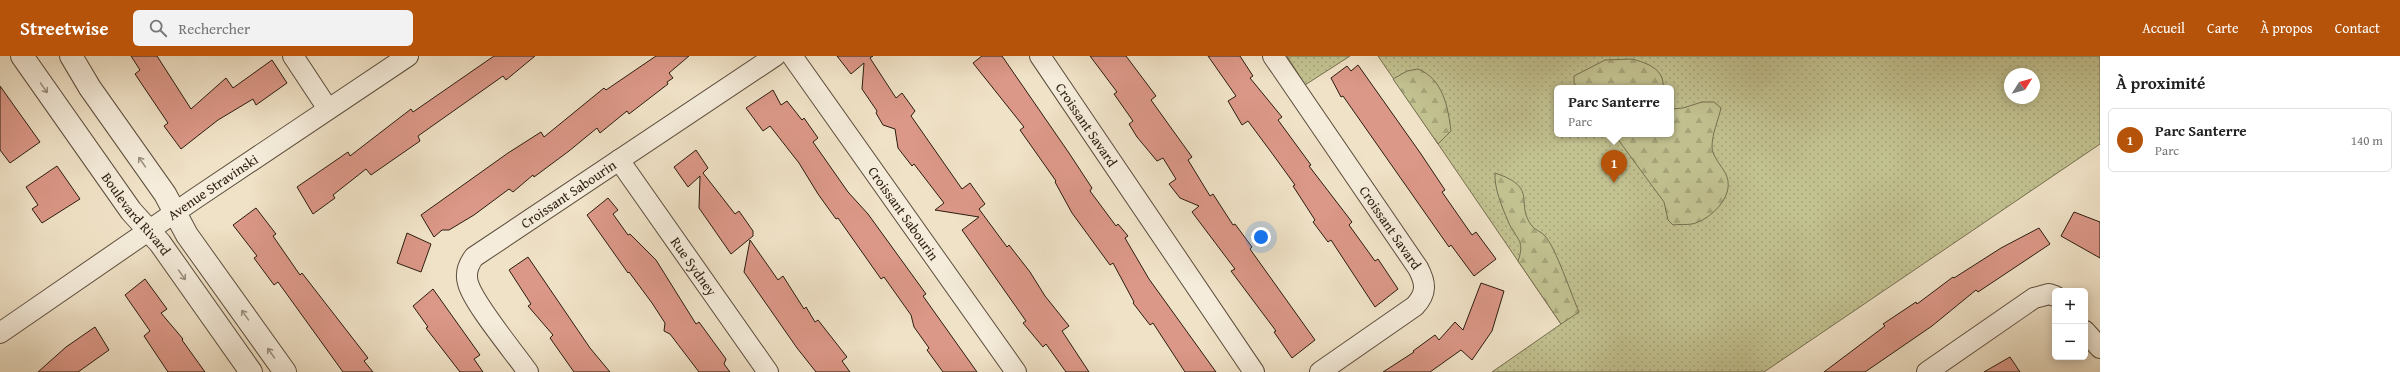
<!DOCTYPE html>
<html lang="fr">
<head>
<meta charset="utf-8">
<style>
  :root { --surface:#fff; --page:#f2f2f2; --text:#222; --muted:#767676; --line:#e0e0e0; --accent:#b45309 }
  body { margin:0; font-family:"Gentium Book Plus",serif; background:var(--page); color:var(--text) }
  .controls { position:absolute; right:12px; bottom:12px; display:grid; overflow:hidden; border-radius:6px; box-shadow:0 2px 10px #0003 }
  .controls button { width:36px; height:36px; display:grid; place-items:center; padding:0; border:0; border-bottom:1px solid var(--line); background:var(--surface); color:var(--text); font:20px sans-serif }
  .compass { position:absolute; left:2004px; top:12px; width:36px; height:36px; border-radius:50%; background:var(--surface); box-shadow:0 2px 10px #0003; rotate:53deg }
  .you { position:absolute; left:1261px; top:181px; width:14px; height:14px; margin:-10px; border:3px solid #fff; border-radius:50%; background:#1a73e8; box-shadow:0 0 0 6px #1a73e833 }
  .badge { display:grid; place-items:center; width:26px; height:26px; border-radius:50%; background:var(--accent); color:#fff; font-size:13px; font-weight:700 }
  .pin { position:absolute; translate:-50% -33px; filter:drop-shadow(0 1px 2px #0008) }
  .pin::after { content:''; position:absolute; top:21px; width:14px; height:12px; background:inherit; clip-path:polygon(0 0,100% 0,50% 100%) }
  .popup { position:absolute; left:1554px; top:29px; width:120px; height:52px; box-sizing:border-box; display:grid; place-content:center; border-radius:6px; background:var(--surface); filter:drop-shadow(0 1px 3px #0005); font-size:13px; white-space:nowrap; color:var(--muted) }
  .popup b { font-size:15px; color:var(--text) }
  .popup::after { content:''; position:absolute; left:50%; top:100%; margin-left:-8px; border:8px solid transparent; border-top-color:var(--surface) }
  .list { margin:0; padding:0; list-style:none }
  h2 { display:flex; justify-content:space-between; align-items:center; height:52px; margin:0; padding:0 16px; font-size:17px }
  h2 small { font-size:13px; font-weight:400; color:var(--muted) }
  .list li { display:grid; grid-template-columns:26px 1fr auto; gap:12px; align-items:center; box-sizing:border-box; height:64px; margin:0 8px 8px; padding:0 8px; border:1px solid var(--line); border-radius:6px }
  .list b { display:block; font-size:15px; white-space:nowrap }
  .list p { margin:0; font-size:13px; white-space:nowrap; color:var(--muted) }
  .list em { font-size:13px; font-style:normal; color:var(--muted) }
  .icon { flex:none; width:22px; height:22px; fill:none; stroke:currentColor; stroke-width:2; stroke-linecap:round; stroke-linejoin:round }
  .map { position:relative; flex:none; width:2100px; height:316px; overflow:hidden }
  header { display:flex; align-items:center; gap:24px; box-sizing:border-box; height:56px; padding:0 20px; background:var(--accent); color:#fff }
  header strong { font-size:19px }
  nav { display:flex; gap:22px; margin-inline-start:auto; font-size:14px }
  .search { width:280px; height:36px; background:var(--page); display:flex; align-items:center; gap:10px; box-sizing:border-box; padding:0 14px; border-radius:6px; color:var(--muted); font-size:15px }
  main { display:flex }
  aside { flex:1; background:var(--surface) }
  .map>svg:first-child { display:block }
  .green { fill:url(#green-dots); stroke:#766f50; fill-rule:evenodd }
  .forest { fill:url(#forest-firs); stroke:#766f50 }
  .building { fill:#db9787; stroke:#2b1d0f }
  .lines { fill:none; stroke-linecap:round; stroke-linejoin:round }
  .minor-casing { stroke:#5c4e3d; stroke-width:22 }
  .tertiary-casing { stroke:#5c4e3d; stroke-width:24 }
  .minor { stroke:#f5ecdb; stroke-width:20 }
  .tertiary { stroke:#f5ecdb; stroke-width:22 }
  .oneway { stroke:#9a8f7f }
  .labels { text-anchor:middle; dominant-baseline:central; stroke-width:4; stroke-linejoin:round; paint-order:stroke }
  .street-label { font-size:14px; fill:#2b1d0f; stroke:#f5ecdb }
</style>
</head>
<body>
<header>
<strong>Streetwise</strong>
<div class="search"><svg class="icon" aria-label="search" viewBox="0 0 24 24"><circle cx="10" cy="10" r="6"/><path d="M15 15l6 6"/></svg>Rechercher</div>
<nav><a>Accueil</a><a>Carte</a><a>À propos</a><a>Contact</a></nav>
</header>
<main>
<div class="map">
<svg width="2100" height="316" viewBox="0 0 2100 316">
  <defs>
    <pattern id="green-dots" width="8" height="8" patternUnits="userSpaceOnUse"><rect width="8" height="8" fill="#c2c190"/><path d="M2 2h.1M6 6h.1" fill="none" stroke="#a7a57b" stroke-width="1.8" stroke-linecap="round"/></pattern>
    <pattern id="forest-firs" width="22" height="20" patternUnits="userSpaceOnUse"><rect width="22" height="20" fill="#c2c190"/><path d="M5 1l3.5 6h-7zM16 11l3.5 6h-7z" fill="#a7a57b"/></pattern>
  </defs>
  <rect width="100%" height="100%" fill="#f0e2c7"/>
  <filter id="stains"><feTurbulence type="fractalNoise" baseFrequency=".005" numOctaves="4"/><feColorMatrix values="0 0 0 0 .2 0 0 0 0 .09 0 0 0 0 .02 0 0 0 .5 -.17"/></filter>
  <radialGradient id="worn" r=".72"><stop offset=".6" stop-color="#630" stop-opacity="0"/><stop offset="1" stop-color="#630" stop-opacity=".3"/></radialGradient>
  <path class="green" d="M 1287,0 L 1350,0 L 1305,29 Z
    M 1378,0 L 2100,0 L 2100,88 L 1764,316 L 1492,316 L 1561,268 ZM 2010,18 L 2034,18 L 2034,42 L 2010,42 ZM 1557,32 L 1671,32 L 1671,78 L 1557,78 Z"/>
  <path class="forest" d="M 1632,3 C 1647,7 1665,13 1663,32 L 1578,32 L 1574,27 L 1574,20 L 1605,4 Z
    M 1418,13 C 1443,23 1448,51 1451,75 L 1438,88 L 1393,23 L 1407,15 Z
    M 1702,46 L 1714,46 L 1721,52 C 1718,65 1712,78 1712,91 C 1712,101 1724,112 1727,121 C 1734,141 1710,164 1692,168 C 1686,169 1679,168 1673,169 L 1668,164 L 1664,146 L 1614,78 L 1671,78 L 1671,53 L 1683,52 Z
    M 1495,117 C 1540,132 1514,147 1532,170 C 1535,174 1542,176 1545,180 C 1556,192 1571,238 1579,256 L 1561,268 L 1518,205 C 1526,183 1515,183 1508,165 C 1502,151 1494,132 1495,117 Z"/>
  <path class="building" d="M 131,0 L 157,0 L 191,53 L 226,22 L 233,32 L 272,4 L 287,27 L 256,49 L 253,43 L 218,64 L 181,93 L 164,70 L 168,67 L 135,18 L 140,14 Z
    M 494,0 L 535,0 L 506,24 L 503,20 L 418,80 L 420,85 L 371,119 L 366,113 L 333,139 L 335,142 L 313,158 L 297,131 L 348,96 L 350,100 L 411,53 L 413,56 Z
    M 656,0 L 689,0 L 669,17 L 673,22 L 667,26 L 668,28 L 629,58 L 627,55 L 600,77 L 597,72 L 569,95 L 534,121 L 533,119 L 513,136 L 509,133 L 474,159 L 449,174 L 442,174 L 434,181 L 421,159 L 508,97 L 541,76 L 544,81 L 604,32 L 606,34 Z
    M 837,0 L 873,0 L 870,2 L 896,42 L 902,37 L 915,55 L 911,60 L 962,133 L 970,127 L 985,148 L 979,153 L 1007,191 L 1009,189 L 1030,216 L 1045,240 L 1069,270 L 1062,275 L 1089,316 L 1066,316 L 1046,288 L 1043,291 L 1023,267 L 1026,265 L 962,174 L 979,161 L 935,154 L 944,147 L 914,108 L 912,110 L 898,92 L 895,73 L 883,69 L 876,57 L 877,55 L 862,33 L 864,7 L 851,18 Z
    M 982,0 L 1002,0 L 1069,97 L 1092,132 L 1090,135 L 1116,170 L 1118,168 L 1128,180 L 1125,182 L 1149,223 L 1216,316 L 1185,316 L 1153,267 L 1150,269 L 1133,247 L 1134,246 L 1113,207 L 1110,209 L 1072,157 L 1055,126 L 1056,125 L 1020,74 L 1024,71 L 973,7 Z
    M 1090,0 L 1126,0 L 1156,40 L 1151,44 L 1192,101 L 1188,104 L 1210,140 L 1213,138 L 1233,169 L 1235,168 L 1252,191 L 1250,193 L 1315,284 L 1292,302 L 1274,276 L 1276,275 L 1231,215 L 1235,213 L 1192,156 L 1199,150 L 1180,142 L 1169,128 L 1176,123 L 1163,102 L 1157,105 L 1137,81 L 1129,68 L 1133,65 L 1114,38 L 1117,36 Z
    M 1208,0 L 1240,0 L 1253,20 L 1250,22 L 1282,61 L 1278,64 L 1311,109 L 1309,110 L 1352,166 L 1349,169 L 1375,205 L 1378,203 L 1398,233 L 1375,251 L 1331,184 L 1328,186 L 1313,166 L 1315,164 L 1293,130 L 1295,129 L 1274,100 L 1248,65 L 1242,69 L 1228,45 L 1236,40 Z
    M 1358,9 L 1421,98 L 1445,134 L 1442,136 L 1472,179 L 1476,176 L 1496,203 L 1474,220 L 1451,189 L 1449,191 L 1343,40 L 1341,41 L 1331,22 L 1347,10 L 1351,15 Z
    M 0,30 L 40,86 L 10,107 L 0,94 Z
    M 773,34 L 781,49 L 787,45 L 802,64 L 804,62 L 818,82 L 813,86 L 848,136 L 868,158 L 926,238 L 923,240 L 977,316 L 943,316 L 927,294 L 929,292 L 914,271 L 911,259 L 884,221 L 881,223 L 838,162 L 836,163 L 818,138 L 799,107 L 770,70 L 763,75 L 746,52 Z
    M 696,94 L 708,112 L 703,117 L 735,158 L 739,155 L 753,175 L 753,180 L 731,198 L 699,152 L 700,120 L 688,131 L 674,111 Z
    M 57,110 L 80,143 L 42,167 L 32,153 L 38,149 L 26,131 Z
    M 608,142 L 618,154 L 613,158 L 628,179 L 630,178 L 656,204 L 696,268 L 699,266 L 726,303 L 724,308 L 730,316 L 699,316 L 670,278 L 664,275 L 665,267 L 652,247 L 629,216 L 628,217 L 587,159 Z
    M 256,152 L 276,178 L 273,180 L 300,219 L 302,217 L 368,302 L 364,305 L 373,316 L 343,316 L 278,226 L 274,229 L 254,202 L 257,200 L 233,169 Z
    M 2074,156 L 2100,166 L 2100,202 L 2061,180 Z
    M 2039,172 L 2050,188 L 1978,236 L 1976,234 L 1932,270 L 1865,316 L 1824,316 L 1885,270 L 1883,268 L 1916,246 L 1917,248 L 1953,221 L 1954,222 L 2001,192 Z
    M 407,177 L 431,188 L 421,216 L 397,207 Z
    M 750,184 L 778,224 L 783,220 L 804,253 L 806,251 L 815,266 L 818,264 L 847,301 L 842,305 L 850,316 L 816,316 L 797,292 L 744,216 Z
    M 528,201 L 590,292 L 610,316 L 574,316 L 550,282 L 553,279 L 528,250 L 531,248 L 509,214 Z
    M 145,223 L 167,253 L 161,257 L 183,283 L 182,284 L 205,316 L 168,316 L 144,280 L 150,275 L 125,239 Z
    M 1481,227 L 1504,235 L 1492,275 L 1472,304 L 1461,294 L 1430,316 L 1383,316 L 1414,296 L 1413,295 L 1435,279 L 1439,284 L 1455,266 L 1463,274 Z
    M 433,233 L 480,299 L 474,303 L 483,316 L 460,316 L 426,272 L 428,271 L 413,250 Z
    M 95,271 L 109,294 L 78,316 L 38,316 L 66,291 Z
    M 2010,301 L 2020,316 L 1984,316 Z"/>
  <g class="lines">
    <defs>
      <g id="minor">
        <path d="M 293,0 L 328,53"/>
        <path id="s1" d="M 792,0 L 1016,316"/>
        <path id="s2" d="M 1040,0 L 1254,316"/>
        <path id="s3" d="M 1273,0 L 1418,212 C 1426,227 1427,237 1415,250 L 1320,316"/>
        <path id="s4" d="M 619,104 L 768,316"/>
        <path d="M 2085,275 L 2100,292"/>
        <path id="s5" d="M 0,277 L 196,142 L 408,0"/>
        <path id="s6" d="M 528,316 C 514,296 473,247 468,227 C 465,217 468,209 474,201 L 775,0"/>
        <path d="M 1927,316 L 2034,242 L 2049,238 L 2055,240"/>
      </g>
      <g id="tertiary">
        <path id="s7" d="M 22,0 L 131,155 L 160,187 L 251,316"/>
        <path d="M 71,0 L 90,32 L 165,138 L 187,179 L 285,316"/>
      </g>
    </defs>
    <use href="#minor" class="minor-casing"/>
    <use href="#tertiary" class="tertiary-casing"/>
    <use href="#minor" class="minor"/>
    <use href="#tertiary" class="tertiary"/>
  </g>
  <defs><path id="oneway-shaft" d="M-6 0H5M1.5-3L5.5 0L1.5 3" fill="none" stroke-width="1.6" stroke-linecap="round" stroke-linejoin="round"/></defs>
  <g class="oneway">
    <use href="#oneway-shaft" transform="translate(44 32) rotate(55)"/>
    <use href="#oneway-shaft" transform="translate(142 106) rotate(-125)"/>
    <use href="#oneway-shaft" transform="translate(182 219) rotate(55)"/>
    <use href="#oneway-shaft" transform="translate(245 259) rotate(-125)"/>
    <use href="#oneway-shaft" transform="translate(271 297) rotate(-125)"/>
  </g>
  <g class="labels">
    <g class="street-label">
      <text stroke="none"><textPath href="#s2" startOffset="83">Croissant Savard</textPath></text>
      <text stroke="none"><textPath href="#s5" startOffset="258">Avenue Stravinski</textPath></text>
      <text stroke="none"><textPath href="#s6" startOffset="249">Croissant Sabourin</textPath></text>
      <text stroke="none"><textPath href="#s7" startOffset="195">Boulevard Rivard</textPath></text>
      <text stroke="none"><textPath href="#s1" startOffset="193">Croissant Sabourin</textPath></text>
      <text stroke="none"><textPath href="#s3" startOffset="208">Croissant Savard</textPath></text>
      <text stroke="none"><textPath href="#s4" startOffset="130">Rue Sydney</textPath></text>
    </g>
  </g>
  <rect width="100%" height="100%" filter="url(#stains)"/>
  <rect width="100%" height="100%" fill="url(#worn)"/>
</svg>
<div class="controls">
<button>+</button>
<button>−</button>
</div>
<svg class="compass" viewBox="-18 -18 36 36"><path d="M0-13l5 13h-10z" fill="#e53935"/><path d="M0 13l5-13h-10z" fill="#767676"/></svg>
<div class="you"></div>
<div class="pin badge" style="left:1614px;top:127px">1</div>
<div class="popup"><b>Parc Santerre</b>Parc</div>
</div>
<aside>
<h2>À proximité<small></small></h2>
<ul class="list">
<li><span class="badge">1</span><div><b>Parc Santerre</b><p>Parc</p></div><em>140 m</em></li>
</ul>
</aside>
</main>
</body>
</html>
